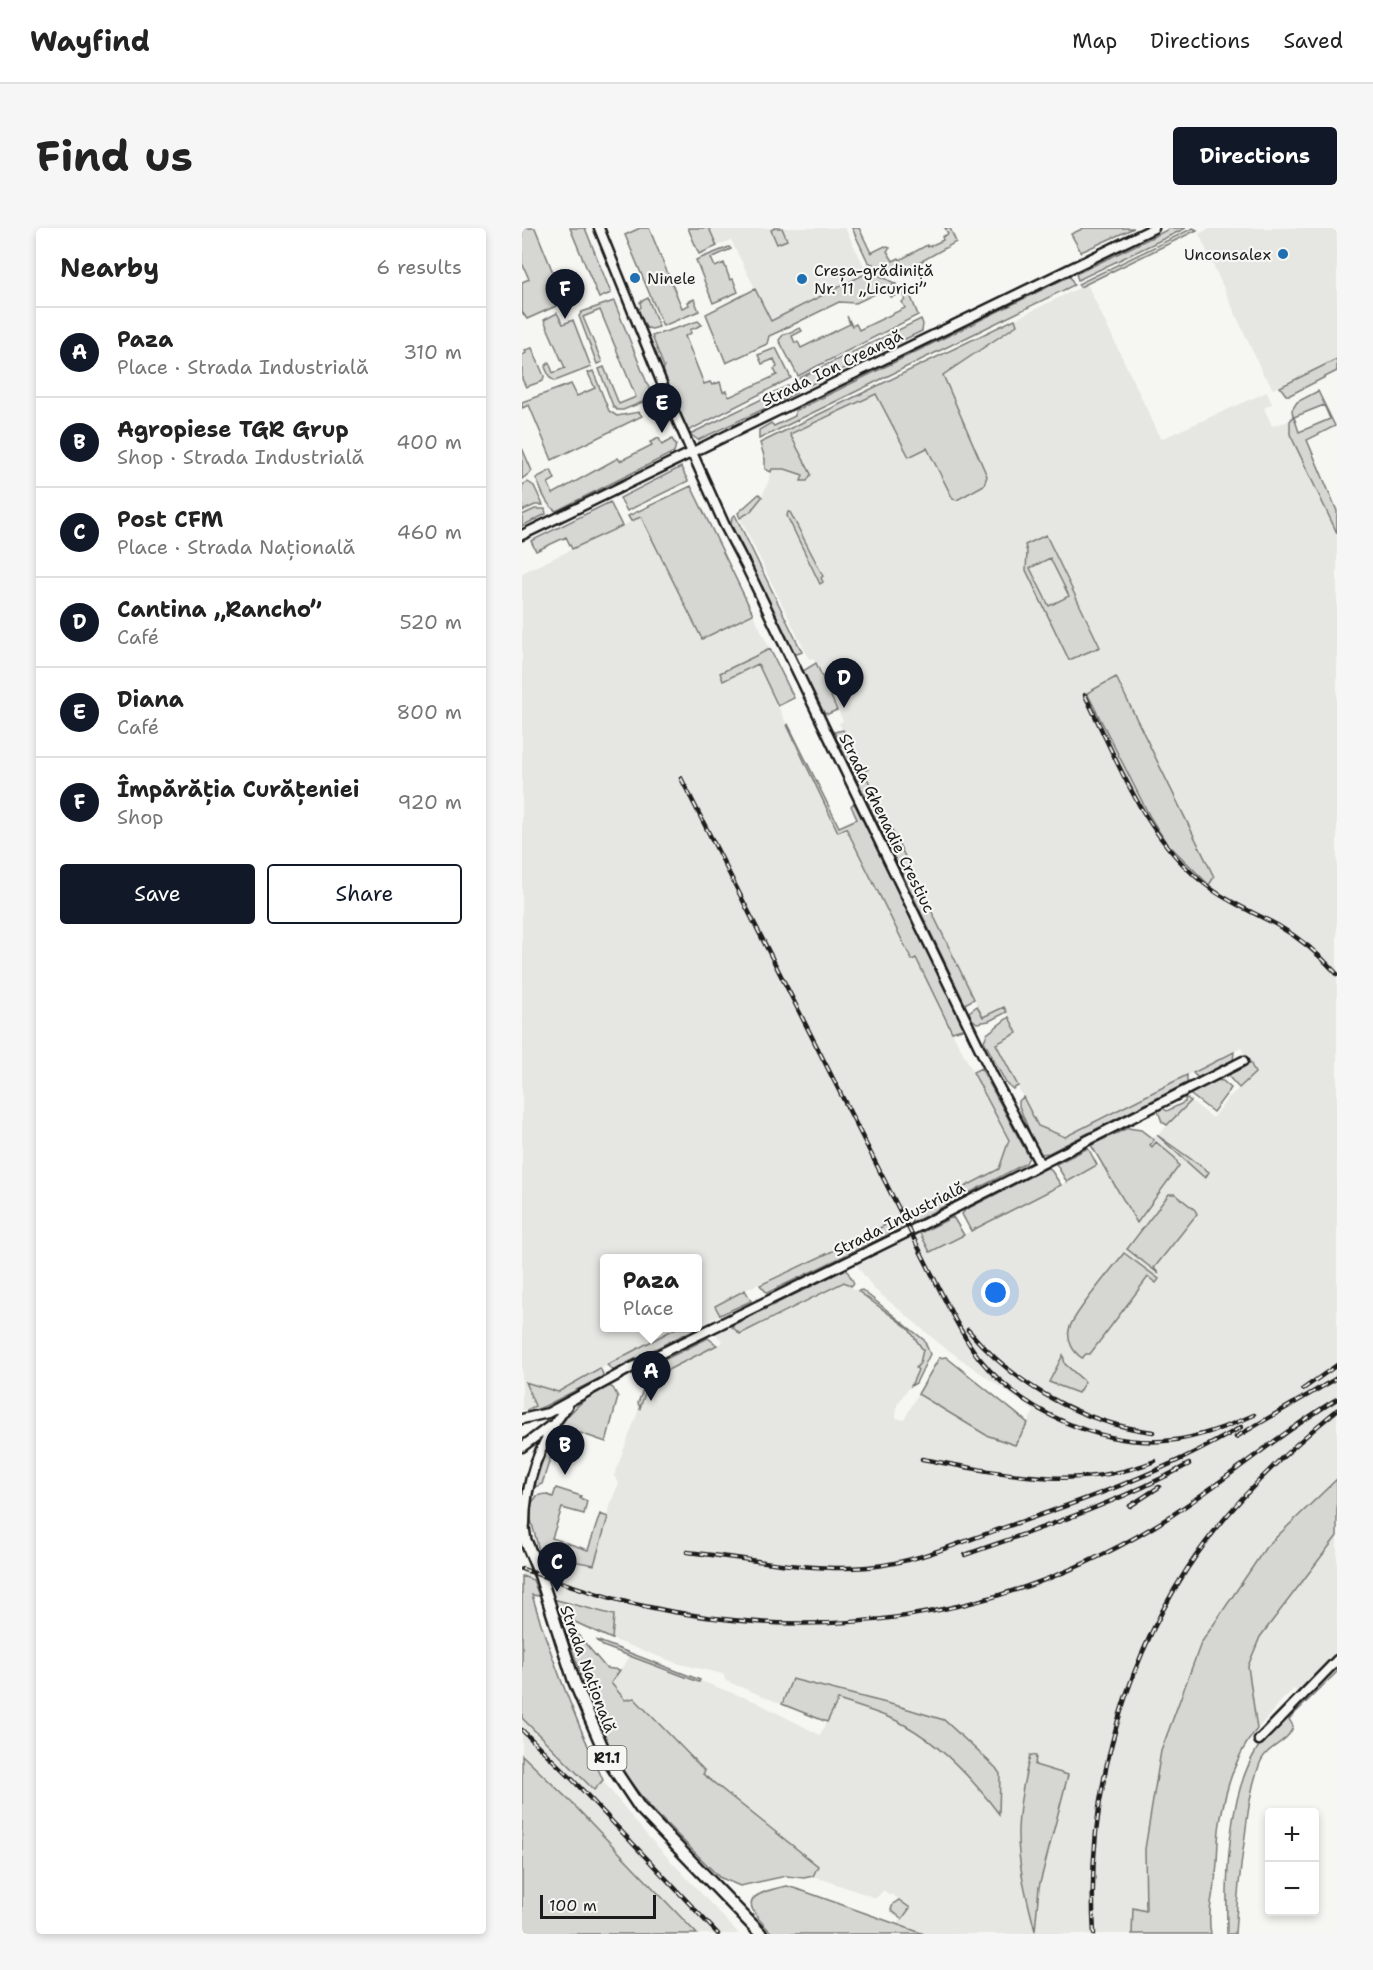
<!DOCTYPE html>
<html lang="en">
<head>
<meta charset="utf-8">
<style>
  :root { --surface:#fff; --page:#f6f6f6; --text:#222; --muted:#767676; --line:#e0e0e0; --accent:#111827 }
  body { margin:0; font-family:"Shantell Sans",sans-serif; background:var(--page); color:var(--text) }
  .controls { position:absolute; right:18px; bottom:18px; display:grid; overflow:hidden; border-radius:6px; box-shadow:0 3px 9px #0003 }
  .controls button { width:54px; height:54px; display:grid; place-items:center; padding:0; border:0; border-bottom:2px solid var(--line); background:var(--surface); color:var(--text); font:30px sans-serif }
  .scale { position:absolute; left:18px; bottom:15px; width:116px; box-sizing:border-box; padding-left:6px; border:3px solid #1c1c1c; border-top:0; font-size:16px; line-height:21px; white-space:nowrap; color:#1c1c1c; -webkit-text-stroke:4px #f6f6f2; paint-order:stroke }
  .you { position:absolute; left:474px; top:1065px; width:21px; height:21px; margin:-15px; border:4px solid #fff; border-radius:50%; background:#1a73e8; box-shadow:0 0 0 9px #1a73e833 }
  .badge { display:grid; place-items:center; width:39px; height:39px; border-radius:50%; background:var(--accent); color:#fff; font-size:20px; font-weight:700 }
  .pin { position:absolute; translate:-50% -50px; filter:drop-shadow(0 2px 3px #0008) }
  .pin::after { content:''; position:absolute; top:32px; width:21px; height:18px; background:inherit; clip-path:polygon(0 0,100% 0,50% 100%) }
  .popup { position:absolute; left:78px; top:1026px; width:102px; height:78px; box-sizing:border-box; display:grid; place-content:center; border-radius:6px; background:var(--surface); filter:drop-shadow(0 2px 4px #0005); font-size:20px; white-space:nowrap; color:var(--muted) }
  .popup b { font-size:22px; color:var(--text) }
  .popup::after { content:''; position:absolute; left:50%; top:100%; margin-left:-12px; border:12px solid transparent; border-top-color:var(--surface) }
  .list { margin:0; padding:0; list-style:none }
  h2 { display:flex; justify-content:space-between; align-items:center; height:78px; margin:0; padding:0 24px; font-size:26px }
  h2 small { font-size:20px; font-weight:400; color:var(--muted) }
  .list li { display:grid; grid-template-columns:39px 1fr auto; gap:18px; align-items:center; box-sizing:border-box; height:90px; padding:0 24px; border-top:2px solid var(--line) }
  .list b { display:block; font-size:22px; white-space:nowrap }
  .list p { margin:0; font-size:20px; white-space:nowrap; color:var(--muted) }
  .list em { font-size:20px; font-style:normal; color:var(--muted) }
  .actions { display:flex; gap:12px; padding:18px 24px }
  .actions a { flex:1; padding:14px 0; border:2px solid var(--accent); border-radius:6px; text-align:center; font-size:21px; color:var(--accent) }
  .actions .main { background:var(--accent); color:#fff }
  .map { position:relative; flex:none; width:815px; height:1706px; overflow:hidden; border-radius:6px }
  header { display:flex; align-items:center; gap:36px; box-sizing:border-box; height:84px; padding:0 30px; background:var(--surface); border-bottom:2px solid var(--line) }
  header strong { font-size:28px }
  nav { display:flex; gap:33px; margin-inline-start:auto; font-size:21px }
  .intro { display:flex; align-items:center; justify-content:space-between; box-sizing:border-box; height:144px; padding:0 36px }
  h1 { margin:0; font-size:42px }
  .button { padding:15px 27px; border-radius:6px; background:var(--accent); color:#fff; font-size:21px; font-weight:700 }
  main { display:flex; gap:36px; padding:0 36px }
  aside { flex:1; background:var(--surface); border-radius:6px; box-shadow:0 3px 9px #0003 }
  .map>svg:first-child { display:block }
  .built { fill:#e6e6e2 }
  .green { fill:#d6d6d2; stroke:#797977; stroke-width:1.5; fill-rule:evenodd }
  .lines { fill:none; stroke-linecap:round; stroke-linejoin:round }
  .canal { stroke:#acaca9; stroke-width:8 }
  .minor-casing { stroke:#1c1c1c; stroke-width:13 }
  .major-casing { stroke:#1c1c1c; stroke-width:15 }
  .minor { stroke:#f6f6f2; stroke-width:8 }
  .major { stroke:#f6f6f2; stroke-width:10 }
  .rail-casing { stroke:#1c1c1c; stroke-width:4.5 }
  .rail { stroke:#f6f6f2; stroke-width:2; stroke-dasharray:7; stroke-linecap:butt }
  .poi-dot { fill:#1f6fb2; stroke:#f6f6f2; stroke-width:2 }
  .labels { text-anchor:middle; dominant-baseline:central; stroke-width:4.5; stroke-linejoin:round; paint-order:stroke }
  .shield { fill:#f6f6f2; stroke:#5d5d5c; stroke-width:1.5 }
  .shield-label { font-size:15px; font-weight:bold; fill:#1c1c1c }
  .poi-label { font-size:16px; fill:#1c1c1c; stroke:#f6f6f2; text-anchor:start }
  .street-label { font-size:16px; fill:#1c1c1c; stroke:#f6f6f2 }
</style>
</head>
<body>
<header>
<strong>Wayfind</strong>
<nav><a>Map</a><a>Directions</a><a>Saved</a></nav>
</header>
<div class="intro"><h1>Find us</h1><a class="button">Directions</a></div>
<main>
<aside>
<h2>Nearby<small>6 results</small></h2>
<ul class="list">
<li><span class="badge">A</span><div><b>Paza</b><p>Place · Strada Industrială</p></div><em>310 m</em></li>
<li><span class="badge">B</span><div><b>Agropiese TGR Grup</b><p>Shop · Strada Industrială</p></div><em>400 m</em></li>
<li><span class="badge">C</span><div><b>Post CFM</b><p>Place · Strada Națională</p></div><em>460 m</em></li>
<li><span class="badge">D</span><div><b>Cantina „Rancho”</b><p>Café</p></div><em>520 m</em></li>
<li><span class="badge">E</span><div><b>Diana</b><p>Café</p></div><em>800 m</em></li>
<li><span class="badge">F</span><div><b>Împărăția Curățeniei</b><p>Shop</p></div><em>920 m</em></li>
</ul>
<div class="actions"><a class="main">Save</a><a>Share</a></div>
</aside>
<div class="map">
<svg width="815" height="1706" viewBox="0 0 815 1706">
  <rect width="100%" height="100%" fill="#f6f6f2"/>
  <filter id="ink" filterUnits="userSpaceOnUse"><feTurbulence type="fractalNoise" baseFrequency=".0167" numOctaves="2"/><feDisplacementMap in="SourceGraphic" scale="12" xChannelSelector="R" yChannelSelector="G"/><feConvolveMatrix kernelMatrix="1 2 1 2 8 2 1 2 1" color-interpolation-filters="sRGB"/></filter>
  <g filter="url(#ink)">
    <path class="built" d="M 187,0 L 323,0 L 345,44 L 249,93 L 209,12 L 195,18 Z
      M 688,0 L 815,0 L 815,131 L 751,161 L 744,148 L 742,148 L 677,6 Z
      M 565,56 L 639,211 L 745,164 L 750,176 L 742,180 L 750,198 L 767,193 L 768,206 L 815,305 L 815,1426 L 777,1464 L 772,1461 L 761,1471 L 723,1515 L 711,1545 L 698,1595 L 694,1645 L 687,1694 L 689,1706 L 402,1706 L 375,1696 L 388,1681 L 370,1666 L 368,1668 L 362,1662 L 354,1670 L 291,1648 L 296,1638 L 181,1546 L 183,1543 L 112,1470 L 107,1470 L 104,1473 L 89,1455 L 109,1427 L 232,1473 L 298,1507 L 315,1472 L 350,1483 L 376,1493 L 416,1520 L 458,1561 L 477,1586 L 478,1546 L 474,1540 L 422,1492 L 376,1478 L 270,1451 L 260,1476 L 204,1453 L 201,1446 L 154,1435 L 90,1411 L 92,1388 L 10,1367 L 46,1474 L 81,1553 L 122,1604 L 217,1706 L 175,1706 L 49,1574 L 0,1527 L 0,1337 L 40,1331 L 72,1336 L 85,1293 L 89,1274 L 97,1255 L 92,1248 L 128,1151 L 201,1114 L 194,1106 L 209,1098 L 218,1106 L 322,1054 L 386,1100 L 401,1122 L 395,1147 L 375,1177 L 374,1190 L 382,1192 L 396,1166 L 464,1207 L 493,1217 L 512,1183 L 419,1117 L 378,1082 L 352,1061 L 334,1036 L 398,1005 L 408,1024 L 628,911 L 636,907 L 669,873 L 691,890 L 706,870 L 733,846 L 719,820 L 543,909 L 516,898 L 474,816 L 495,804 L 482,779 L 461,789 L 342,544 L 346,541 L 344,538 L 340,540 L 317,495 L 321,493 L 296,440 L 291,430 L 287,431 L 218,290 L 228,284 L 240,269 L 248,249 L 250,241 L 244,212 Z
      M 119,289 L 180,411 L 231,386 L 248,421 L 198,446 L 201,452 L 236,436 L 316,604 L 324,600 L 390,732 L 394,730 L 430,804 L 487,912 L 477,941 L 389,987 L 387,985 L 330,1014 L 223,1062 L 193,1079 L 198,1087 L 182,1096 L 176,1091 L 176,1030 L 82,1030 L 82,1100 L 154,1100 L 36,1164 L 4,1154 L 13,1181 L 0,1182 L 0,345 Z"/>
    <path class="green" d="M 0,0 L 13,0 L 43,74 L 5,91 L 0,84 L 0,54 L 7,51 L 0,35 Z
      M 48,0 L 63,0 L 89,65 L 77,70 Z
      M 118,0 L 127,0 L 160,80 L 167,77 L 166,74 L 172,71 L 177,83 L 141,98 L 103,7 Z
      M 166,0 L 187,0 L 195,18 L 177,26 Z
      M 253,0 L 260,0 L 265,12 L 255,16 L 249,2 Z
      M 330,0 L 337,0 L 349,25 L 363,18 L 368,20 L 365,23 L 371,33 L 377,30 L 378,32 L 405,17 L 406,19 L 421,12 L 420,9 L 426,6 L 423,0 L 428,0 L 434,14 L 375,47 L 346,34 Z
      M 562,0 L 612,0 L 559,24 L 549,6 Z
      M 649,0 L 664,0 L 556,52 L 554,46 Z
      M 671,0 L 675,2 L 558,59 L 556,56 Z
      M 207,19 L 209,21 L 189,30 L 193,39 L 202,35 L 208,52 L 211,51 L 216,64 L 191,75 L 174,32 Z
      M 349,43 L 374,56 L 334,75 L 317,74 L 258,103 L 247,108 L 245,116 L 204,135 L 184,86 L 233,61 L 249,93 Z
      M 548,48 L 552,57 L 237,211 L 237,202 L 249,195 L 252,198 L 273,188 L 273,183 Z
      M 381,60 L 387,64 L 396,87 L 276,148 L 257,112 L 261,107 L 278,100 L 280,103 L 270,108 L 273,115 L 276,114 L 279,120 L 328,96 L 325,88 L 330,98 L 334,96 L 337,102 L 383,80 L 380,74 L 383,72 L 380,65 L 369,69 L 367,66 L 375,61 Z
      M 126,70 L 137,99 L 130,101 L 122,99 L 116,82 L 119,79 L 118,74 Z
      M 92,73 L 131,170 L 101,182 L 95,182 L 91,178 L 77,141 L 82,139 L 97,176 L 114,169 L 78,82 L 61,89 L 80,134 L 75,136 L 57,88 L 60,84 Z
      M 35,85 L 41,96 L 51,92 L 69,139 L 33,153 L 28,150 L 23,139 L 27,134 L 31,145 L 43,140 L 22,92 Z
      M 399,91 L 401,96 L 400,103 L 288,157 L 280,156 L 277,150 Z
      M 493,91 L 495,97 L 421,147 L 465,248 L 462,257 L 435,272 L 431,271 L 405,220 L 387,229 L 354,166 L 268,206 L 289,246 L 285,253 L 279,253 L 281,247 L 263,241 L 250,241 L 249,244 L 243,241 L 243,231 L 238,215 Z
      M 176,93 L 180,97 L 168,102 L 169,105 L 163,108 L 182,156 L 188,154 L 190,157 L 198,154 L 201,164 L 204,163 L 207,169 L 255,147 L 252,141 L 255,139 L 252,131 L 240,136 L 236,127 L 254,120 L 269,150 L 166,203 L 141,147 L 142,139 L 130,108 Z
      M 10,120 L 22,148 L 21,153 L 4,159 L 0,151 L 0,127 L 4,125 L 3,122 Z
      M 815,131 L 815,143 L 768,167 L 764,167 L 758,159 Z
      M 71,143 L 87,183 L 95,188 L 117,184 L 120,188 L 30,232 L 7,177 L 0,180 L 0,174 L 49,156 L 55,168 L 73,160 L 66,145 Z
      M 270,156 L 274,165 L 246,179 L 250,165 Z
      M 796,163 L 813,198 L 785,212 L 815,283 L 815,305 L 768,206 L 768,193 L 771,189 L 770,182 L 775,174 ZM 802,177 L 808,191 L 777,204 L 772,189 Z
      M 248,167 L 244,180 L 176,212 L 168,206 Z
      M 137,210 L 140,217 L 150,211 L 154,217 L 152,224 L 34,283 C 23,276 19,261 14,250 L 29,242 L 33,251 L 26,255 L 31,266 L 96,230 L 98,233 L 130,217 L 128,214 Z
      M 0,220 L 10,243 L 0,251 Z
      M 159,239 L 166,253 L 105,283 L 98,270 Z
      M 6,254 L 12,258 L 21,277 L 13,277 L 0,283 L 0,257 Z
      M 169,258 L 231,386 L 180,411 L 119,289 L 109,293 L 106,288 Z
      M 237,266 L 240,269 L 228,284 L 218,290 L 216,285 Z
      M 88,274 L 100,298 L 50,321 L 44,309 L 14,323 L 9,313 Z
      M 13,281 L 23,281 L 24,286 L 0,298 L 0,287 Z
      M 266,284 L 268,284 L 301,348 L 299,350 L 301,354 L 298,356 L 265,288 Z
      M 213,287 L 280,424 L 275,426 L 272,425 L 209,296 L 210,289 Z
      M 524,307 L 578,419 L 547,432 L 504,342 L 505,324 L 503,317 ZM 528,330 L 547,368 L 527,378 L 508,340 Z
      M 248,421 L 272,470 L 256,478 L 236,436 L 201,453 L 198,445 Z
      M 294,435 L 315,482 L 306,486 L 302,485 L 281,443 Z
      M 594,449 L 692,649 L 687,657 L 643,613 L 628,589 L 565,465 Z
      M 266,496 L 317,599 L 335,591 L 329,578 L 332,575 L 443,798 L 440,801 L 430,804 L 394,730 L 390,732 L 324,600 L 316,604 L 265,497 Z
      M 321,502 L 340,540 L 344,538 L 346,541 L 342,544 L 452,771 L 443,776 L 312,504 Z
      M 455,778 L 461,789 L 482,779 L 485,784 L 467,793 L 455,795 L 450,791 L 447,784 Z
      M 487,789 L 495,805 L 474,816 L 496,858 L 491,861 L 484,855 L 462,813 L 465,806 Z
      M 712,824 L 711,833 L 676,850 L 671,845 Z
      M 728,834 L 733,845 L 717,860 L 707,849 L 709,844 Z
      M 459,840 L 507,929 L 504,935 L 390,995 L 389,987 L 477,941 L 487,912 L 451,844 Z
      M 665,847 L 665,855 L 527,925 L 520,926 L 515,922 L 497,878 L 497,873 L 501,869 L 516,898 L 543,909 Z
      M 693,852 L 701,853 L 709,860 L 691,884 L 665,864 Z
      M 663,869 L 669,873 L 645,897 L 640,894 L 636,883 L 639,879 L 645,883 L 663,874 Z
      M 606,900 L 619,902 L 632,912 L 628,917 L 630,919 L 634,914 L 653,930 L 657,938 L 615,995 L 569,917 Z
      M 635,907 L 687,944 L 683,950 Z
      M 566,920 L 575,937 L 545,954 L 534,936 Z
      M 527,939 L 539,957 L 449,1003 L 440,986 L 443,982 Z
      M 647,966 L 653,966 L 673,982 L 675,986 L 632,1040 L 637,1046 L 605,1021 Z
      M 379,989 L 382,999 L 245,1065 L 238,1057 L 330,1014 Z
      M 431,989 L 442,1007 L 408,1024 L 398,1005 Z
      M 602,1025 L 637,1051 L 634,1055 L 626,1049 L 568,1126 L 564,1126 L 560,1130 C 551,1124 545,1113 547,1102 C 550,1087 591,1040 602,1025 Z
      M 324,1041 L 332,1055 L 329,1058 L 322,1054 L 218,1106 L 209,1098 Z
      M 223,1062 L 229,1073 L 198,1087 L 193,1078 Z
      M 340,1062 L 402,1112 L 408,1126 L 394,1155 L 389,1158 L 396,1142 L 394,1140 L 398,1135 L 401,1122 L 386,1100 L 336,1063 Z
      M 154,1100 L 175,1100 L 91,1142 L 85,1137 Z
      M 186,1110 L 195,1117 L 128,1151 L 118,1180 L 116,1175 L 130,1138 Z
      M 541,1127 L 543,1136 L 563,1154 L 556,1165 L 527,1154 Z
      M 424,1129 L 506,1195 L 493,1217 L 464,1207 L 396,1166 L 417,1130 Z
      M 78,1140 L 81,1146 L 80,1149 L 23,1178 L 6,1185 L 5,1182 L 13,1178 L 3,1154 L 36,1164 Z
      M 87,1158 L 91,1160 L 96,1169 L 84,1214 L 58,1205 L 51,1224 L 30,1218 L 28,1214 C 42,1188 60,1169 87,1158 Z
      M 25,1224 L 29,1228 L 20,1256 L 13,1259 C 12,1248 17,1231 25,1224 Z
      M 815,1251 L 815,1308 L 738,1409 L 726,1438 L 735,1501 C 714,1526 703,1563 698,1595 C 695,1612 696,1630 694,1646 C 691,1666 685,1686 689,1706 L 610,1706 L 611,1680 L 624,1683 L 623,1621 L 639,1523 L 679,1415 L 744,1319 Z
      M 34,1260 L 59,1268 L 58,1270 L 65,1273 L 62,1286 L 40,1280 L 30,1310 L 66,1322 L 78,1286 L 86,1289 L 72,1337 L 40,1331 L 20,1334 L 9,1292 L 8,1277 L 15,1268 L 23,1266 L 31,1269 Z
      M 0,1348 L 11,1352 L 17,1368 L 10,1367 C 29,1431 54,1492 81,1552 L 72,1562 L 0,1490 Z
      M 31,1371 L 92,1387 L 90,1411 L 40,1388 L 35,1383 Z
      M 48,1400 L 52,1402 L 84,1440 L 98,1442 L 89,1455 L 103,1472 L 112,1470 L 183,1543 L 181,1546 L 296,1638 L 291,1648 L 282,1650 L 264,1648 L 218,1658 L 197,1649 L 128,1579 L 106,1551 L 90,1525 L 66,1466 L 44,1404 Z
      M 74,1412 L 178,1452 L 177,1454 L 81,1418 Z
      M 815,1437 L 815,1444 L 767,1491 L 771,1498 C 767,1515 744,1518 738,1535 C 729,1558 726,1584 723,1608 C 718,1641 715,1673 713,1706 L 705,1706 C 704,1650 705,1569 735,1521 C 755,1489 788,1464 815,1437 Z
      M 270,1451 L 376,1478 L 422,1492 L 474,1540 L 478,1546 L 477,1586 C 450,1550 415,1512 373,1492 C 355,1484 335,1478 316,1472 L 305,1494 L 260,1476 Z
      M 0,1527 L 49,1574 L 175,1706 L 0,1706 Z
      M 508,1527 L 514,1528 L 513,1537 L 546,1547 L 517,1659 L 513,1703 C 505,1670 495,1635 496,1601 C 497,1575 502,1551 508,1527 Z
      M 265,1658 L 284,1664 L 402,1706 L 251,1706 C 220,1676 220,1667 265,1658 Z
      M 377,1672 L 388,1680 L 380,1691 L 369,1682 L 371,1676 Z"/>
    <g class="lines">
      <path class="canal" d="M 0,1704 L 2,1706"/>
      <defs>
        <path id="minor" d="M 77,0 L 150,180 L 203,298 L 225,340 L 472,850 L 518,936
          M 0,307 L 632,0
          M 0,1191 L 26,1185 L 105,1142 L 388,1003 L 721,833
          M 0,1219 L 28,1198
          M 3,1296 C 3,1252 19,1212 45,1178
          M 737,1512 L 815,1432"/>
        <path id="major" d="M 0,1289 L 3,1310
          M 0,1304 L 18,1347 L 52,1453 L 86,1532 L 118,1580 L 239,1706"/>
      </defs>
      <use href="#minor" class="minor-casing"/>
      <use href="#major" class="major-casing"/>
      <use href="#minor" class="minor"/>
      <use href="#major" class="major"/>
      <defs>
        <path id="rail" d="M 563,467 C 597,536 624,613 688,660 C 708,675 733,685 755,697 C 778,710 798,727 815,746
          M 159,550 L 430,1086 C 438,1101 446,1116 457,1130 C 501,1185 582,1221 653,1212 C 681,1208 707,1198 732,1187
          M 446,1102 C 493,1157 560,1195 631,1204
          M 781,1161 L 815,1137
          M 714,1209 L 815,1150
          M 400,1231 C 478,1245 556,1264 633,1233
          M 608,1278 L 637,1259
          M 165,1324 C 223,1330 288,1344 346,1339 C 390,1335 432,1317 472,1303 C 557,1274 642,1245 719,1199
          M 443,1327 C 519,1300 596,1275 667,1236
          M 0,1341 C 39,1354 77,1368 117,1377 C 295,1417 476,1393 633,1298 C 696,1260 751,1209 815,1171
          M 0,1502 L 50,1551 L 196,1706
          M 572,1706 C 564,1579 596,1448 665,1341 C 705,1280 758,1228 815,1182"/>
      </defs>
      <use href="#rail" class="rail-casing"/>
      <use href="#rail" class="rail"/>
    </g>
  </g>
  <g class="poi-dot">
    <circle cx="761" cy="26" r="6"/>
    <circle cx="113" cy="50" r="6"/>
    <circle cx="280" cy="51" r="6"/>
  </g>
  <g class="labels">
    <rect class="shield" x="65.5" y="1518" width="39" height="24" rx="4.5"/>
    <g class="shield-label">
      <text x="85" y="1530">R1.1</text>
    </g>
    <g class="poi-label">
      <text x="749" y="26" text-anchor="end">Unconsalex</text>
      <text x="292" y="42">Creșa-grădiniță<tspan x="292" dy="18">Nr. 11 „Licurici”</tspan></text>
      <text x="125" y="50">Ninele</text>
    </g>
    <g class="street-label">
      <text transform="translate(310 140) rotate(-26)">Strada Ion Creangă</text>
      <text transform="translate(365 595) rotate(64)">Strada Ghenadie Crestiuc</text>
      <text transform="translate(377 991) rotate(-27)">Strada Industrială</text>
      <text transform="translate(66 1441) rotate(70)">Strada Națională</text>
    </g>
  </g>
</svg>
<div class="controls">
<button>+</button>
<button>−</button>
</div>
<div class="scale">100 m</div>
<div class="you"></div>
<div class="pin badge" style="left:129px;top:1173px">A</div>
<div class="popup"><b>Paza</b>Place</div>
<div class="pin badge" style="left:43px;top:1247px">B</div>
<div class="pin badge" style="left:35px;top:1364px">C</div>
<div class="pin badge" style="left:322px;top:480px">D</div>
<div class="pin badge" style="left:140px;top:205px">E</div>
<div class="pin badge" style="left:43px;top:91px">F</div>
</div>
</main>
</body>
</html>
